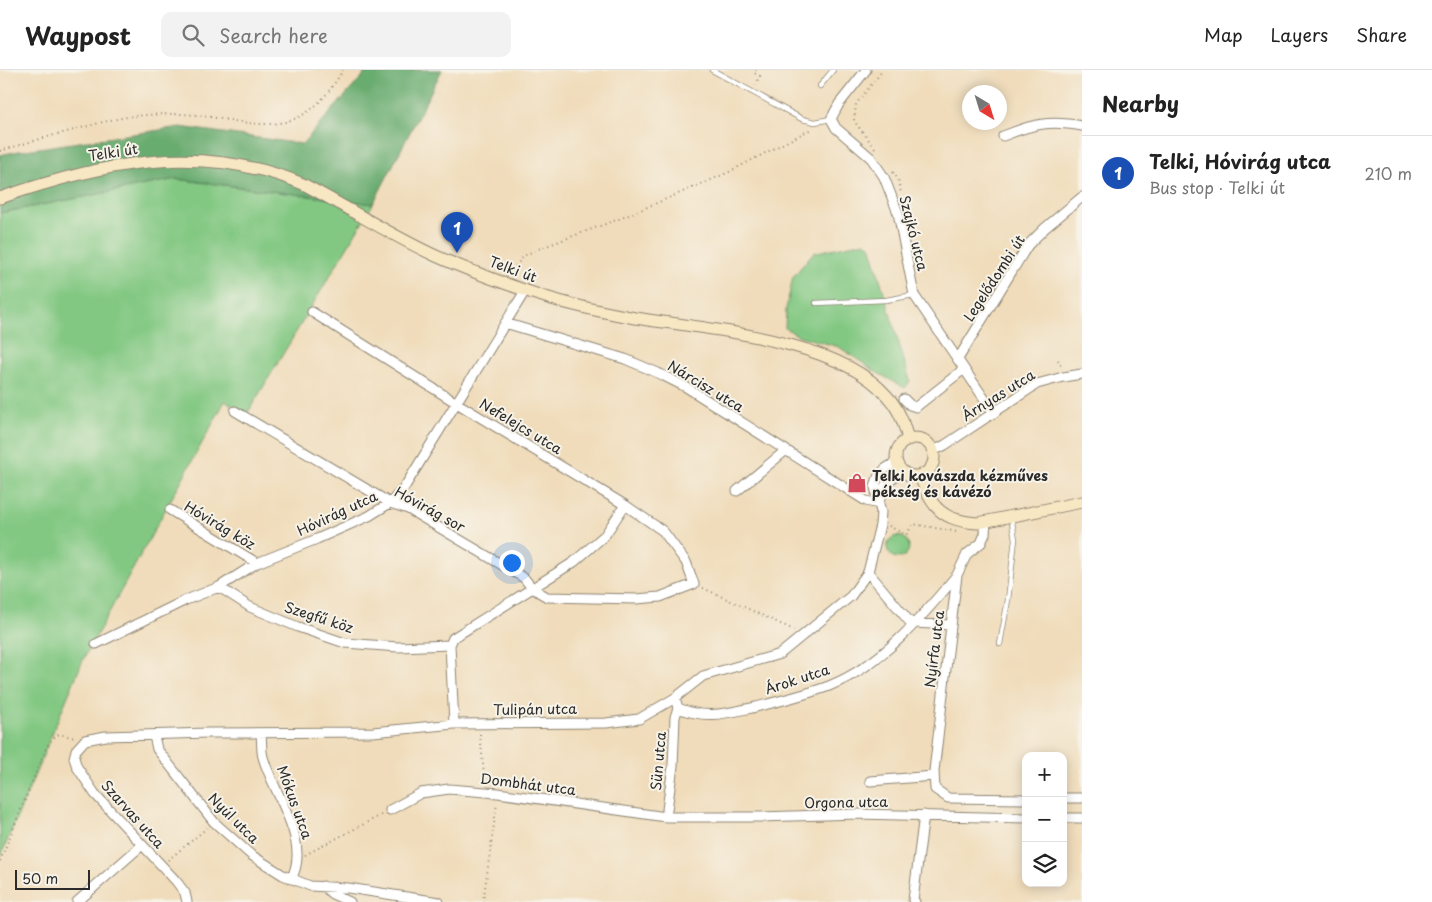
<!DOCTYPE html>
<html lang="en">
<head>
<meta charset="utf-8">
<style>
  :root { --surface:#fff; --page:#f2f2f2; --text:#222; --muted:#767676; --line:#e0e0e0; --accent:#d1495b }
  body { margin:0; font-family:"Playpen Sans",sans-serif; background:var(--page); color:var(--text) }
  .controls { position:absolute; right:15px; bottom:15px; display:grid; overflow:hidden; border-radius:10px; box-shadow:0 2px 12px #0003 }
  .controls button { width:45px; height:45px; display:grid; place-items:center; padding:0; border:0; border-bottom:1px solid var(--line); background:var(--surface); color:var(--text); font:25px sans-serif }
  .compass { position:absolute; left:962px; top:15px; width:45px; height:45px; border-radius:50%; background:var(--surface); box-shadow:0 2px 12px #0003; rotate:142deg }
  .scale { position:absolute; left:15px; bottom:12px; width:75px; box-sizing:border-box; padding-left:5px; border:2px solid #2b2b2b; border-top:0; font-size:14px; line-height:18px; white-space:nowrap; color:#2b2b2b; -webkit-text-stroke:4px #f7f3e8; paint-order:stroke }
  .you { position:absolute; left:511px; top:492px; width:18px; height:18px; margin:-12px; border:4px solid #fff; border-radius:50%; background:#1a73e8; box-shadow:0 0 0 8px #1a73e833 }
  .badge { display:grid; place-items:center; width:32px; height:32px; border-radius:50%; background:var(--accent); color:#fff; font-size:16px; font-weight:700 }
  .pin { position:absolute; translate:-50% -41px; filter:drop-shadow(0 1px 2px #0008) }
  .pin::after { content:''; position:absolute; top:26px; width:18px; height:15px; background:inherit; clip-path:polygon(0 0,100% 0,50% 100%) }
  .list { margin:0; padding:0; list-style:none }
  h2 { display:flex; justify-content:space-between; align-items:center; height:65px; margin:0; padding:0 20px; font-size:21px }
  h2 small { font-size:16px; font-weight:400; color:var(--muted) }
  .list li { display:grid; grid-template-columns:32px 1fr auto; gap:15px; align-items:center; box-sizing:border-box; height:75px; padding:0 20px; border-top:1px solid var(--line) }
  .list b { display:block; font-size:19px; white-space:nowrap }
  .list p { margin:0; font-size:16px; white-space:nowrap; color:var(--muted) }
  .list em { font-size:16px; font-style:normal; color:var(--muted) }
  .icon { flex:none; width:28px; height:28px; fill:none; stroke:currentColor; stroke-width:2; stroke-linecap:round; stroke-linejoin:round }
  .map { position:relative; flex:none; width:1082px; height:832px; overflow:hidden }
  header { display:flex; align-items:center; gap:30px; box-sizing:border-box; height:70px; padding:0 25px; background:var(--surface); border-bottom:1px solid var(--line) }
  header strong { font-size:24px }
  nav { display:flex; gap:28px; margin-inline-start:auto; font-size:18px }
  .search { width:350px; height:45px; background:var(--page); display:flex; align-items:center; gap:12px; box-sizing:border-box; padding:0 18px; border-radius:10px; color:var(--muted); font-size:19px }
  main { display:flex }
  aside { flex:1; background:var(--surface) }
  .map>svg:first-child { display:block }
  .green { fill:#82c882; stroke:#567a56 }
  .forest { fill:#69ac70; stroke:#4a6c4e }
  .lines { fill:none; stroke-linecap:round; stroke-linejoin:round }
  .service-casing { stroke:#8e8472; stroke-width:6 }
  .minor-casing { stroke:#8e8472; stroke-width:11 }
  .secondary-casing { stroke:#8e8472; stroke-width:13 }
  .path { stroke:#8e8472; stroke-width:2; stroke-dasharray:1 4; stroke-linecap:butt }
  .service { stroke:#fff; stroke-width:4.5 }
  .minor { stroke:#fff; stroke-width:9 }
  .secondary { stroke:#f8e7c3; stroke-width:11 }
  .labels { text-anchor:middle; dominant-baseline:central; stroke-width:4; stroke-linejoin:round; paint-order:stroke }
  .street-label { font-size:14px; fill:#2b2b2b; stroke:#f7f3e8 }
  .poi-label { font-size:14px; font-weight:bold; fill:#2b2b2b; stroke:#f7f3e8; text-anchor:start }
</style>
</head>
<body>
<header>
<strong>Waypost</strong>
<div class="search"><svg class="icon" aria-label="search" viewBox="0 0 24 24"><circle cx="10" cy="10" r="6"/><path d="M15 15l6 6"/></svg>Search here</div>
<nav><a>Map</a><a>Layers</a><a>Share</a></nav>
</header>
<main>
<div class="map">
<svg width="1082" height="832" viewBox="0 0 1082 832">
  <rect width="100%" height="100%" fill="#f7f3e8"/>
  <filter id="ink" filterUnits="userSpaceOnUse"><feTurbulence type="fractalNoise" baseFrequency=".02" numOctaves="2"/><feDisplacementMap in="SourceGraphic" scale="10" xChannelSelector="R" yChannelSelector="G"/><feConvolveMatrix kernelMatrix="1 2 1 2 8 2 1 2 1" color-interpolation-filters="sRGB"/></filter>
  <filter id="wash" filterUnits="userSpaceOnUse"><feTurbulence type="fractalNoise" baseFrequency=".0096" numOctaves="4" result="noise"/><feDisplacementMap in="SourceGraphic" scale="20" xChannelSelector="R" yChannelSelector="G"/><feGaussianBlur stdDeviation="1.12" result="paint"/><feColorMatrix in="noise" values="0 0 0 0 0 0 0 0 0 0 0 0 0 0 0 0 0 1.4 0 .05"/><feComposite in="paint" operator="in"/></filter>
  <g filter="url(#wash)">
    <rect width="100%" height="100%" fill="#f0dcba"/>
    <path class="green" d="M 176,109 L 373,134 L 247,344 L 225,331 L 83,590 L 0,788 L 0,143 Z
      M 864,172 L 870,175 L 910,311 L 905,318 L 876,302 L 839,277 L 799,266 L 785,258 L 786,239 L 793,207 L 813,183 Z
      M887 477a11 11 0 1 1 22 0a11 11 0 1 1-22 0Z"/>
    <path class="forest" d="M 366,0 L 442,0 L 373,134 L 176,109 L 0,143 L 0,85 L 19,81 L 180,57 L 302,74 L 362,7 Z"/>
  </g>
  <g filter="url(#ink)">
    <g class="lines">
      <defs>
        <path id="service" d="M 712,0 L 802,49 L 815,52 L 831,49
          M 820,16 L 833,0
          M 816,233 L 886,230 L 914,225
          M 1000,574 L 1008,530 L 1015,469 L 1011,447"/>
        <path id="minor" d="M 866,0 L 839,34 L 831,49 L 836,58 L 871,88 L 884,107 L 898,143 L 914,225 L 994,343
          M 1003,66 C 1033,54 1049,50 1082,56
          M 505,253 L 625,289 L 658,303 L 686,317 L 866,431 L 879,434
          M 958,289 L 1028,175 L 1045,158 L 1082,127
          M 904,329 L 910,335 L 916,337 L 964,299
          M 235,341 L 390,433 L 408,439 L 524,508 L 532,518 L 547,527 L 636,529 L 660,527 L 694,514 L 686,492 L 663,461 L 625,435 L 455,332 L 312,242
          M 933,381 L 945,375 L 1037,314 L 1063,307 L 1082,304
          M 737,421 L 785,381
          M 879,432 C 884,414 887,410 903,402
          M 170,440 L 257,493
          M 986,451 L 985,464 L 981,473 L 967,484 L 957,505 L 934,701 L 935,719 L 948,728 L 1026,729
          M 868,502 L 909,551 L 914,553 L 950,555
          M 219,517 L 250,537 L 298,557 L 345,573 L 398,577 L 450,575
          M 96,574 L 186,530 L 219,517 L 257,493 L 317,469 L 369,446 L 390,433 L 404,418 L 525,221
          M 675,628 L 678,638 C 707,650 727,643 756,637 C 780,631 805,625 829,616 C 882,595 921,548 957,505
          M 454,654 L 450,575 L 453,568 L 574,492 L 605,465 L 625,435
          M 261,664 C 262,671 261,680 263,687 C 273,723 312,772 291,809
          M 154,666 L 157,679 L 214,752 L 251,785 L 283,805 L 310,816 L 348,818 L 439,832
          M 870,711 L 934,706
          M 1063,728 L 1082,728
          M 390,740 L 421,723 L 449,719 L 498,723 L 666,747 L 760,747 L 857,744 L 1026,748
          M 666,747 L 673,696 L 675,647 L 678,638
          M 1063,748 L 1082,748
          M 323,816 L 332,824 L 350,832
          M 77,832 L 142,775
          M 187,832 L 185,823 L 176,811 L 95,724 L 77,697 L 74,688 L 76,680 L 85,670 L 106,666 L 209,663 L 373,662 L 454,654 L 606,653 L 639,649 L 675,628 L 703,606 L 780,584 L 851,526 L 868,502 L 880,455 L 881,442 L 875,417 L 878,407 L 885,399 L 896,392
          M 915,832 L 913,830 L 924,745"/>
        <path id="secondary" d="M 0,128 C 101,93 200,71 303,114 C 347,137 390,165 436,186 C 465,199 495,210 524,220 C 560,233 597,241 635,248 C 706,259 839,269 887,326 C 899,339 904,353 908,370
          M896 387a19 19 0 1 1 38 0a19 19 0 1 1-38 0Z
          M 920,406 C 931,438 943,451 978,453 L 1082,432"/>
      </defs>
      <use href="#service" class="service-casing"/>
      <use href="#minor" class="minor-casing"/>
      <use href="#secondary" class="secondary-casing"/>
      <path class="path" d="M 755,15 L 760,6 L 754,3 L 756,0
        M 875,78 L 854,51 L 856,34 L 883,0
        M 0,81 C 23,74 46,67 70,61 C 96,54 121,46 148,45 C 165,44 184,43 202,46 C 228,49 259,58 285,52 C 313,45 329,23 343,0
        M 893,102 L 898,109 L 901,123
        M 509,204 L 524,186 L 533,181 L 624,147 L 727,103 L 811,59
        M 1058,290 L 1062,297
        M 889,456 L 906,465 L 913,454 L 958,462
        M 703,518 L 794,560
        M 480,664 L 485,714
        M 305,785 L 383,744
        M 168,790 L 207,758
        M 0,791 L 46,678 L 52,669 L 59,664 L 75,668
        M 483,832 L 497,733"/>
      <use href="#service" class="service"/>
      <use href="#minor" class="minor"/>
      <use href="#secondary" class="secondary"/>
    </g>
  </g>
  <defs>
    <symbol id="shop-bare" viewBox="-9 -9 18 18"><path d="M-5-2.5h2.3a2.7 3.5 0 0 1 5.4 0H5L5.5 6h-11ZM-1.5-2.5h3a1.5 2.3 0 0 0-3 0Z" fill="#d1495b" stroke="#f7f3e8" stroke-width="2.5" paint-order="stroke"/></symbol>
  </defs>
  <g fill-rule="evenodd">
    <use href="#shop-bare" x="843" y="399" width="28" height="28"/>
  </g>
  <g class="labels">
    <g class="street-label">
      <text transform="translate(113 82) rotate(-9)">Telki út</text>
      <text transform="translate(914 163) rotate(76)">Szajkó utca</text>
      <text transform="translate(513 199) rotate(20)">Telki út</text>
      <text transform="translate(994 208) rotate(-57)">Legelődombi út</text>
      <text transform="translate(706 316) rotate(31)">Nárcisz utca</text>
      <text transform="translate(998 325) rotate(-32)">Árnyas utca</text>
      <text transform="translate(521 356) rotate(31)">Nefelejcs utca</text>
      <text transform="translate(430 439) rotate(29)">Hóvirág sor</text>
      <text transform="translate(337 443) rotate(-25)">Hóvirág utca</text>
      <text transform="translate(220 455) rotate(31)">Hóvirág köz</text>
      <text transform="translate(319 547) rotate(18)">Szegfű köz</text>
      <text transform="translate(934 579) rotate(-83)">Nyírfa utca</text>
      <text transform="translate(797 609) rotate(-18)">Árok utca</text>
      <text transform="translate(535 639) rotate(-1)">Tulipán utca</text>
      <text transform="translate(658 691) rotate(-85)">Sün utca</text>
      <text transform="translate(528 714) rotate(7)">Dombhát utca</text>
      <text transform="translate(295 732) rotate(70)">Mókus utca</text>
      <text transform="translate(846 732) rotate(-1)">Orgona utca</text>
      <text transform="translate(133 744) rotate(48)">Szarvas utca</text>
      <text transform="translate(234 748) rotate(45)">Nyúl utca</text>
    </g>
    <g class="poi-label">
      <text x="872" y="405">Telki kovászda kézműves<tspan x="872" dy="16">pékség és kávézó</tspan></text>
    </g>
  </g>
</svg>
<div class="controls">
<button>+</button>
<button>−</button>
<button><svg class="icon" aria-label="layers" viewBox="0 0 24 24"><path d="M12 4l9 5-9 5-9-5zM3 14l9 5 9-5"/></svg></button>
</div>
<svg class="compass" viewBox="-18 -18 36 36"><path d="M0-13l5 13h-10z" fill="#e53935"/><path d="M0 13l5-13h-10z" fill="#767676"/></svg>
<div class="scale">50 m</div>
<div class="you"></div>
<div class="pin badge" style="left:457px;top:183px;background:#1a4fb4">1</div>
</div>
<aside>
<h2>Nearby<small></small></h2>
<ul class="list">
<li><span class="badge" style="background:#1a4fb4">1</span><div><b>Telki, Hóvirág utca</b><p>Bus stop · Telki út</p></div><em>210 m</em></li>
</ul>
</aside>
</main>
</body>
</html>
